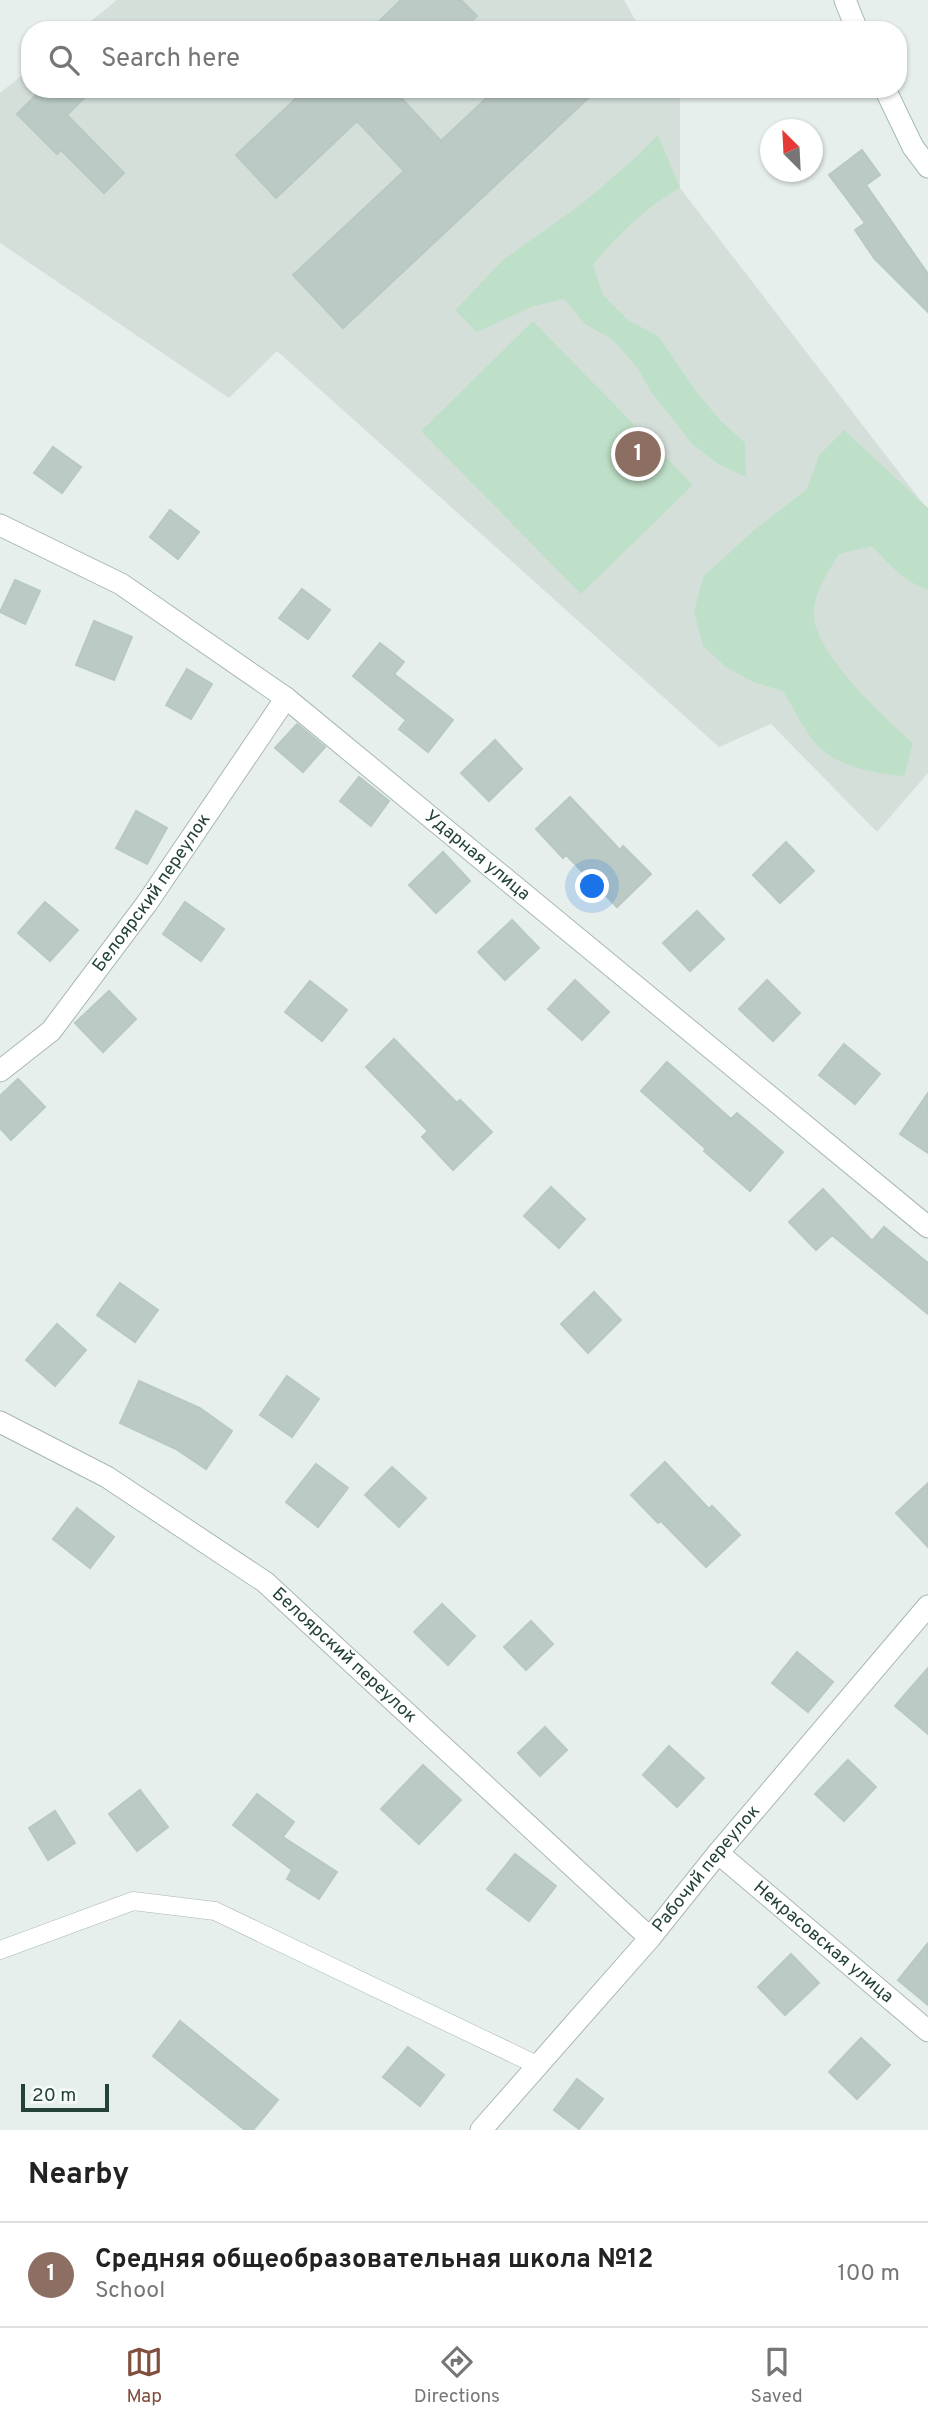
<!DOCTYPE html>
<html lang="en">
<head>
<meta charset="utf-8">
<style>
  :root { --surface:#fff; --page:#f6f6f6; --text:#222; --muted:#767676; --line:#e0e0e0; --accent:#804e3d }
  body { margin:0; font-family:Overpass,sans-serif; background:var(--page); color:var(--text) }
  .compass { position:absolute; left:760px; top:119px; width:63px; height:63px; border-radius:50%; background:var(--surface); box-shadow:0 2px 5px #0004; rotate:336deg }
  .scale { position:absolute; left:21px; bottom:18px; width:88px; box-sizing:border-box; padding-left:7px; border:4px solid #24423a; border-top:0; font-size:19px; line-height:24px; white-space:nowrap; color:#24423a; -webkit-text-stroke:5px #f7fbf9; paint-order:stroke }
  .you { position:absolute; left:593px; top:887px; width:24px; height:24px; margin:-18px; border:5px solid #fff; border-radius:50%; background:#1a73e8; box-shadow:0 0 0 10px #1a73e833 }
  .badge { display:grid; place-items:center; width:46px; height:46px; border-radius:50%; background:var(--accent); color:#fff; font-size:23px; font-weight:700 }
  .pin { position:absolute; translate:-50% -50%; border:4px solid #fff; box-shadow:0 2px 7px #0006 }
  .list { margin:0; padding:0; list-style:none }
  h2 { display:flex; justify-content:space-between; align-items:center; height:91px; margin:0; padding:0 28px; font-size:30px }
  h2 small { font-size:23px; font-weight:400; color:var(--muted) }
  .list li { display:grid; grid-template-columns:46px 1fr auto; gap:21px; align-items:center; box-sizing:border-box; height:105px; padding:0 28px; border-top:2px solid var(--line) }
  .list b { display:block; font-size:26px; white-space:nowrap }
  .list p { margin:0; font-size:23px; white-space:nowrap; color:var(--muted) }
  .list em { font-size:23px; font-style:normal; color:var(--muted) }
  .icon { flex:none; width:38px; height:38px; fill:none; stroke:currentColor; stroke-width:2; stroke-linecap:round; stroke-linejoin:round }
  .map { position:relative; flex:none; width:928px; height:2130px; overflow:hidden }
  .search { position:absolute; background:var(--surface); box-shadow:0 2px 5px #0004; left:21px; right:21px; top:21px; height:77px; display:flex; align-items:center; gap:18px; box-sizing:border-box; padding:0 24px; border-radius:28px; color:var(--muted); font-size:26px }
  .sheet { height:196px; background:var(--surface) }
  nav { display:flex; justify-content:space-around; align-items:center; box-sizing:border-box; height:98px; border-top:2px solid var(--line); background:var(--surface); font-size:19px; color:var(--muted) }
  nav a { display:grid; justify-items:center; gap:4px }
  nav .on { color:var(--accent) }
  .map>svg:first-child { display:block }
  .built { fill:#d4dfda }
  .green { fill:#bfe0c8 }
  .building { fill:#bbcac4; stroke:#b8c9c2; stroke-width:2 }
  .lines { fill:none; stroke-linecap:round; stroke-linejoin:round }
  .lane-casing { stroke:#a8b8b2; stroke-width:19 }
  .street-casing { stroke:#a8b8b2; stroke-width:23 }
  .secondary-casing { stroke:#a4bbb3; stroke-width:23 }
  .lane { stroke:#fff; stroke-width:18 }
  .street { stroke:#fff; stroke-width:21 }
  .secondary { stroke:#fff; stroke-width:21 }
  .labels { text-anchor:middle; dominant-baseline:central; stroke-width:5; stroke-linejoin:round; paint-order:stroke }
  .street-label { font-size:18px; fill:#24423a; stroke:#f7fbf9 }
</style>
</head>
<body>
<div class="map">
<svg width="928" height="2130" viewBox="0 0 928 2130">
  <rect width="100%" height="100%" fill="#e6efeb"/>
  <path class="built" d="M 117,0 L 624,0 L 641,30 L 80,30 Z
    M 30,69 L 30,89 L 677,89 L 680,95 L 680,188 L 928,510 L 928,773 L 877,832 L 771,724 L 719,747 L 277,351 L 229,398 L 0,243 L 0,93 Z"/>
  <path class="green" d="M 658,135 L 680,188 C 648,205 616,237 593,265 L 603,295 L 628,320 L 658,336 L 696,391 L 719,419 L 745,443 L 746,477 L 718,464 L 692,444 L 652,393 L 636,366 L 613,340 L 585,324 L 564,299 L 534,306 L 477,332 L 455,310 L 503,260 L 584,202 L 634,159 Z
    M 533,321 L 693,485 L 581,594 L 421,431 Z
    M 844,430 L 928,508 L 928,590 C 904,582 889,564 872,546 L 839,554 C 829,571 814,592 814,613 C 813,653 884,717 913,743 L 904,776 C 874,773 840,768 818,746 C 805,733 793,707 783,691 L 753,682 L 726,667 L 703,646 L 694,612 L 703,577 L 753,531 L 807,489 L 819,455 Z"/>
  <path class="building" d="M 401,0 L 461,0 L 477,16 L 462,30 L 370,30 Z
    M 42,89 L 93,89 L 67,115 L 124,173 L 104,193 L 61,150 L 57,154 L 17,114 Z
    M 306,89 L 393,89 L 441,141 L 496,89 L 598,89 L 343,328 L 293,275 L 404,171 L 357,121 L 276,198 L 236,155 Z
    M 862,150 L 880,175 L 866,185 L 928,274 L 928,312 L 874,258 L 855,230 L 865,223 L 829,175 Z
    M 53,447 L 81,467 L 62,493 L 34,473 Z
    M 170,510 L 199,532 L 178,559 L 150,537 Z
    M 15,580 L 40,591 L 25,624 L 0,612 Z
    M 302,589 L 330,610 L 308,639 L 279,618 Z
    M 94,621 L 132,637 L 114,680 L 76,665 Z
    M 380,643 L 404,662 L 394,674 L 453,720 L 428,752 L 399,729 L 406,720 L 353,676 Z
    M 187,669 L 212,684 L 191,719 L 166,705 Z
    M 297,724 L 325,747 L 303,772 L 275,748 Z
    M 495,740 L 522,769 L 489,801 L 461,773 Z
    M 359,777 L 389,801 L 371,826 L 340,801 Z
    M 570,797 L 620,850 L 623,846 L 651,874 L 617,907 L 566,855 L 563,858 L 536,829 Z
    M 136,811 L 167,828 L 147,864 L 116,848 Z
    M 786,842 L 814,871 L 780,903 L 753,875 Z
    M 443,852 L 470,881 L 436,913 L 409,885 Z
    M 45,902 L 78,930 L 50,961 L 18,933 Z
    M 185,902 L 224,929 L 201,961 L 163,934 Z
    M 697,911 L 724,939 L 690,971 L 663,943 Z
    M 512,920 L 539,948 L 505,980 L 478,952 Z
    M 575,980 L 609,1012 L 582,1040 L 548,1009 Z
    M 767,980 L 800,1013 L 773,1041 L 739,1009 Z
    M 310,981 L 347,1010 L 322,1041 L 285,1012 Z
    M 109,991 L 136,1019 L 103,1052 L 75,1023 Z
    M 394,1039 L 457,1103 L 460,1100 L 492,1132 L 453,1170 L 422,1137 L 428,1131 L 366,1067 Z
    M 844,1044 L 880,1074 L 855,1104 L 819,1075 Z
    M 667,1062 L 731,1119 L 737,1113 L 783,1152 L 750,1191 L 704,1151 L 706,1149 L 641,1091 Z
    M 18,1079 L 45,1107 L 11,1140 L 0,1128 L 0,1096 Z
    M 928,1093 L 928,1153 L 900,1134 Z
    M 551,1187 L 585,1219 L 559,1248 L 524,1216 Z
    M 823,1189 L 872,1241 L 884,1227 L 928,1263 L 928,1314 L 832,1235 L 816,1250 L 789,1222 Z
    M 120,1283 L 158,1310 L 135,1342 L 97,1315 Z
    M 594,1292 L 621,1320 L 588,1353 L 561,1324 Z
    M 57,1324 L 86,1350 L 55,1386 L 26,1360 Z
    M 287,1376 L 319,1399 L 292,1437 L 260,1415 Z
    M 139,1381 L 200,1408 L 232,1431 L 206,1469 L 176,1449 L 120,1423 Z
    M 665,1462 L 709,1509 L 712,1506 L 740,1535 L 706,1567 L 661,1521 L 658,1523 L 631,1495 Z
    M 316,1464 L 348,1488 L 318,1527 L 286,1502 Z
    M 392,1467 L 426,1498 L 399,1527 L 365,1495 Z
    M 928,1483 L 928,1547 L 896,1513 Z
    M 77,1508 L 114,1537 L 90,1568 L 53,1539 Z
    M 442,1604 L 475,1636 L 448,1665 L 414,1632 Z
    M 531,1621 L 553,1644 L 526,1670 L 504,1647 Z
    M 797,1652 L 833,1682 L 808,1712 L 772,1683 Z
    M 928,1668 L 928,1734 L 895,1706 Z
    M 545,1727 L 567,1750 L 540,1776 L 518,1753 Z
    M 669,1746 L 704,1778 L 677,1807 L 643,1775 Z
    M 848,1760 L 876,1787 L 844,1821 L 815,1794 Z
    M 423,1765 L 461,1800 L 419,1844 L 381,1809 Z
    M 140,1790 L 168,1827 L 137,1851 L 109,1814 Z
    M 257,1794 L 294,1822 L 283,1837 L 337,1872 L 319,1899 L 287,1879 L 292,1870 L 233,1825 Z
    M 55,1811 L 75,1843 L 48,1860 L 29,1828 Z
    M 515,1854 L 556,1886 L 529,1921 L 487,1889 Z
    M 928,1943 L 928,2005 L 898,1980 Z
    M 791,1954 L 819,1983 L 785,2015 L 758,1987 Z
    M 180,2021 L 278,2100 L 253,2130 L 245,2130 L 153,2056 Z
    M 861,2038 L 890,2065 L 857,2099 L 829,2072 Z
    M 408,2047 L 444,2075 L 420,2106 L 383,2077 Z
    M 577,2079 L 603,2099 L 579,2129 L 554,2110 Z"/>
  <g class="lines">
    <defs>
      <path id="lane" d="M 0,1950 L 133,1901 L 215,1911 L 539,2066"/>
      <g id="street">
        <path id="s1" d="M 0,525 L 121,584 L 286,698 L 928,1227"/>
        <path id="s2" d="M 0,1071 L 51,1031 L 147,903 L 286,698"/>
        <path id="s3" d="M 0,1422 L 107,1477 L 265,1582 L 650,1938"/>
        <path id="s4" d="M 718,1853 L 928,2031"/>
        <path id="s5" d="M 481,2130 L 650,1938 L 718,1853 L 928,1606"/>
      </g>
      <path id="secondary" d="M 845,0 L 857,30
        M 885,89 L 913,147 L 928,167"/>
    </defs>
    <use href="#lane" class="lane-casing"/>
    <use href="#street" class="street-casing"/>
    <use href="#secondary" class="secondary-casing"/>
    <use href="#lane" class="lane"/>
    <use href="#street" class="street"/>
    <use href="#secondary" class="secondary"/>
  </g>
  <g class="labels">
    <g class="street-label">
      <text stroke="none"><textPath href="#s1" startOffset="583">Ударная улица</textPath></text>
      <text stroke="none"><textPath href="#s2" startOffset="236">Белоярский переулок</textPath></text>
      <text stroke="none"><textPath href="#s3" startOffset="418">Белоярский переулок</textPath></text>
      <text stroke="none"><textPath href="#s5" startOffset="345">Рабочий переулок</textPath></text>
      <text stroke="none"><textPath href="#s4" startOffset="138">Некрасовская улица</textPath></text>
    </g>
  </g>
</svg>
<svg class="compass" viewBox="-18 -18 36 36"><path d="M0-13l5 13h-10z" fill="#e53935"/><path d="M0 13l5-13h-10z" fill="#767676"/></svg>
<div class="scale">20 m</div>
<div class="you"></div>
<div class="pin badge" style="left:638px;top:454px;background:#8d6e63">1</div>
<div class="search"><svg class="icon" aria-label="search" viewBox="0 0 24 24"><circle cx="10" cy="10" r="6"/><path d="M15 15l6 6"/></svg>Search here</div>
</div>
<section class="sheet">
<h2>Nearby<small></small></h2>
<ul class="list">
<li><span class="badge" style="background:#8d6e63">1</span><div><b>Средняя общеобразовательная школа №12</b><p>School</p></div><em>100 m</em></li>
</ul>
</section>
<nav>
<a class="on"><svg class="icon" aria-label="map" viewBox="0 0 24 24"><path d="M3 6l6-2 6 2 6-2v14l-6 2-6-2-6 2zM9 4v14M15 6v14"/></svg>Map</a>
<a><svg class="icon" aria-label="directions" viewBox="0 0 24 24"><path d="M12 3l9 9-9 9-9-9zM9 14v-3h6M13 9l2 2-2 2"/></svg>Directions</a>
<a><svg class="icon" aria-label="saved" viewBox="0 0 24 24"><path d="M7 4h10v16l-5-4-5 4z"/></svg>Saved</a>
</nav>
</body>
</html>
